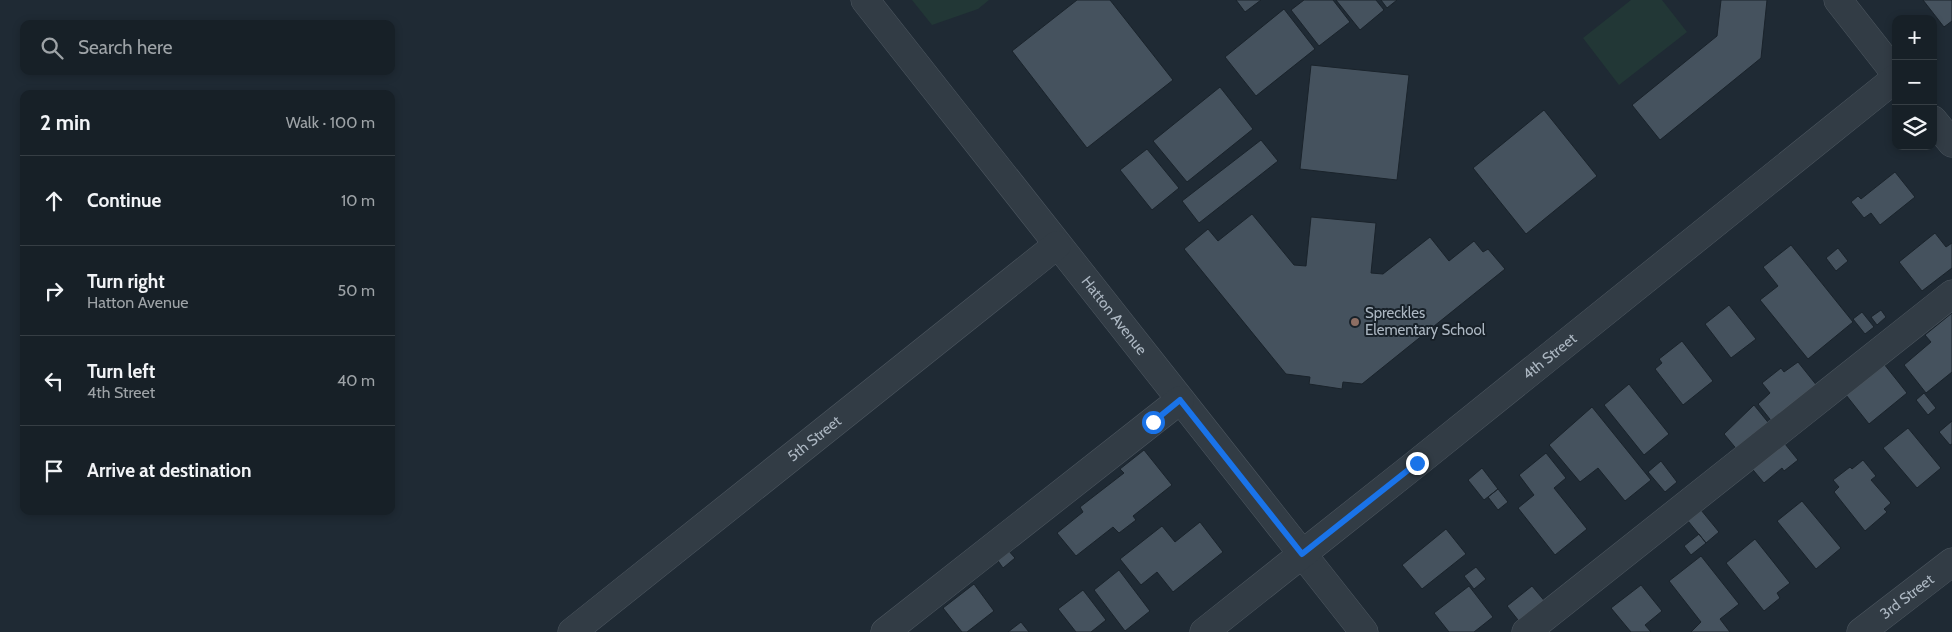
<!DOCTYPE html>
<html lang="en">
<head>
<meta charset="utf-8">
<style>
  :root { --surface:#172027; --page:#20282f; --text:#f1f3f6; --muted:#9ea3a7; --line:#363e44 }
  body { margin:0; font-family:Cabin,sans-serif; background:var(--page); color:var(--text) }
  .controls { position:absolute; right:15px; top:15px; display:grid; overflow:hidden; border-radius:10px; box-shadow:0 2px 8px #0003 }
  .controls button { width:45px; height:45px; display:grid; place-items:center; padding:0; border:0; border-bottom:1px solid var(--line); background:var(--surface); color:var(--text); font:25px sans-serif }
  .stop { position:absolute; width:15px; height:15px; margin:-11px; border:4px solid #1a73e8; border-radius:50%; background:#fff }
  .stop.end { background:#1a73e8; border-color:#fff; box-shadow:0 1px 5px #0008 }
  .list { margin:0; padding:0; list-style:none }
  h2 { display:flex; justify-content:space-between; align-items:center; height:65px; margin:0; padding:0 20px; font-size:21px }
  h2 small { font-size:16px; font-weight:400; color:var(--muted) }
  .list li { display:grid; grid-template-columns:32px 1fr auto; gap:15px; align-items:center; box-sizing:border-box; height:90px; padding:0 20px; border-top:1px solid var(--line) }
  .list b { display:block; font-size:19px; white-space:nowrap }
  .list p { margin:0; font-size:16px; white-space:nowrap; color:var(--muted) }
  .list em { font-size:16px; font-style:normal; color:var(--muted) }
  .icon { flex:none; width:28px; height:28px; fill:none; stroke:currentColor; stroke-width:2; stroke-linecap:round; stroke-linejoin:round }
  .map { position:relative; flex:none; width:1952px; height:632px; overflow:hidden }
  .search { position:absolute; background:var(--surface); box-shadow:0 2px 8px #0003; left:20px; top:20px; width:375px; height:55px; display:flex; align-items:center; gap:12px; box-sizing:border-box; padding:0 18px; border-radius:10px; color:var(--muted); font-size:19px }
  .panel { position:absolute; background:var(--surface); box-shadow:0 2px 8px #0003; left:20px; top:90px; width:375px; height:425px; border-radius:10px }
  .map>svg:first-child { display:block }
  .green { fill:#223736 }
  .building { fill:#45525e; stroke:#1a232b }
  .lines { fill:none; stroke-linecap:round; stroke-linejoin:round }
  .minor-casing { stroke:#4d5760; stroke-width:29 }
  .minor { stroke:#323c45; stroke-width:28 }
  .route { stroke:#1a73e8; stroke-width:6 }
  .education-dot { fill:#8d6e63; stroke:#182129; stroke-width:2 }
  .labels { text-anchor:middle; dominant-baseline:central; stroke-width:4; stroke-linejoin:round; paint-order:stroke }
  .poi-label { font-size:15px; fill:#acb7c2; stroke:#182129; text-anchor:start }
  .street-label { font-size:15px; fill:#acb7c2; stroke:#182129 }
</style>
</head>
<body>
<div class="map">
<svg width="1952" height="632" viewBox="0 0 1952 632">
  <rect width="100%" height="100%" fill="#1f2a34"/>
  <path class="green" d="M 912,0 L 989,0 L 978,9 L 932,25 Z
    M 1631,0 L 1662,0 L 1687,32 L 1619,85 L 1583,38 Z"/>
  <path class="building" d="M 1077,0 L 1110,0 L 1173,80 L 1087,148 L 1012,51 Z
    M 1236,0 L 1261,0 L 1245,12 Z
    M 1304,0 L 1333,0 L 1350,22 L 1319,46 L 1291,10 Z
    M 1336,0 L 1376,0 L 1384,10 L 1360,30 Z
    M 1381,0 L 1397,0 L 1387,8 Z
    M 1767,0 L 1761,58 L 1660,140 L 1632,105 L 1717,36 L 1721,0 Z
    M 1923,0 L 1952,0 L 1952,21 L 1944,27 Z
    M 1284,9 L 1315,49 L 1256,96 L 1225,57 Z
    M 1311,65 L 1409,75 L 1397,180 L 1300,169 Z
    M 1220,87 L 1253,129 L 1187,182 L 1153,141 Z
    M 1544,110 L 1597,176 L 1526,234 L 1473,168 Z
    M 1261,140 L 1278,161 L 1199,223 L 1182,201 Z
    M 1147,149 L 1179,188 L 1152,210 L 1120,170 Z
    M 1895,172 L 1915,197 L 1880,225 L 1871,213 L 1864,218 L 1851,202 L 1858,196 L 1861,199 Z
    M 1252,214 L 1294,265 L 1306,266 L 1311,217 L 1376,223 L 1371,273 L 1383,274 L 1430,237 L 1449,261 L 1474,241 L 1483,252 L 1488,249 L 1505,269 L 1362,384 L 1343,382 L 1342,389 L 1309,384 L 1310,377 L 1286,374 L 1184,249 L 1208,229 L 1218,241 Z
    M 1935,233 L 1946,247 L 1952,243 L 1952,268 L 1922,291 L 1899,262 Z
    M 1791,245 L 1853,322 L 1808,359 L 1760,300 L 1778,286 L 1763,267 Z
    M 1838,248 L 1848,261 L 1836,271 L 1826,258 Z
    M 1729,305 L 1756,339 L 1731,358 L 1705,324 Z
    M 1881,310 L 1886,317 L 1877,325 L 1871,317 Z
    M 1862,312 L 1874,327 L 1865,334 L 1853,319 Z
    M 1952,313 L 1952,372 L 1926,393 L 1904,365 L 1931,342 L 1925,335 Z
    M 1682,341 L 1713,381 L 1683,405 L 1655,369 L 1662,363 L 1659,359 Z
    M 1798,362 L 1818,387 L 1773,423 L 1758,404 L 1770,393 L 1762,383 L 1781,368 L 1784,372 Z
    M 1884,364 L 1907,393 L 1869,424 L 1846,395 Z
    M 1629,384 L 1669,434 L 1644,455 L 1604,405 Z
    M 1924,393 L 1936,408 L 1928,415 L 1916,400 Z
    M 1754,405 L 1771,426 L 1739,452 L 1724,434 Z
    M 1592,407 L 1651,480 L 1625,501 L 1598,468 L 1580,482 L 1549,445 Z
    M 1952,421 L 1952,444 L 1950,445 L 1939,432 Z
    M 1908,428 L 1941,468 L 1917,488 L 1883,448 Z
    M 1781,439 L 1798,460 L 1784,471 L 1782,468 L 1764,483 L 1749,465 Z
    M 1144,450 L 1172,485 L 1133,516 L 1136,520 L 1119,533 L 1113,527 L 1076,556 L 1057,533 L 1083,512 L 1080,507 L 1124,473 L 1120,469 Z
    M 1546,453 L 1566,478 L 1554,488 L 1587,529 L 1555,555 L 1518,508 L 1534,495 L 1519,475 Z
    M 1863,460 L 1876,476 L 1871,480 L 1891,503 L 1884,509 L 1887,512 L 1865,531 L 1834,492 L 1839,487 L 1833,480 L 1850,467 L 1852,469 Z
    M 1661,461 L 1677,482 L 1665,492 L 1648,472 Z
    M 1482,468 L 1498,489 L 1484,500 L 1468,480 Z
    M 1498,489 L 1508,502 L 1498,510 L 1488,497 Z
    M 1802,501 L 1841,548 L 1816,569 L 1777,521 Z
    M 1701,510 L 1719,532 L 1706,543 L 1688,521 Z
    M 1200,522 L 1223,552 L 1173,592 L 1157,572 L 1141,585 L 1120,559 L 1162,526 L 1175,542 Z
    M 1446,529 L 1466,554 L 1422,589 L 1402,565 Z
    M 1699,534 L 1706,543 L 1691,555 L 1684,546 Z
    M 1755,539 L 1790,583 L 1777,593 L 1780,598 L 1764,611 L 1726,563 Z
    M 1007,549 L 1015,558 L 1003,568 L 996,558 Z
    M 1701,556 L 1739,604 L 1720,619 L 1730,632 L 1691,632 L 1701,622 L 1669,581 Z
    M 1476,567 L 1486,579 L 1474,589 L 1464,576 Z
    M 1119,570 L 1150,611 L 1125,631 L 1094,590 Z
    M 974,584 L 994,611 L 967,632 L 962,632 L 943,608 Z
    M 1641,585 L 1662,611 L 1645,625 L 1651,632 L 1631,632 L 1611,608 Z
    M 1469,586 L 1493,617 L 1474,632 L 1449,632 L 1434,613 Z
    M 1532,586 L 1547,604 L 1522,625 L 1507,606 Z
    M 1083,590 L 1106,620 L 1091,632 L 1076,632 L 1058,609 Z
    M 1021,622 L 1029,632 L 1008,632 Z"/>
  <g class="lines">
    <defs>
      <g id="minor">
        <path id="s1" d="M 865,0 L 1364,632"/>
        <path d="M 1838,0 L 1896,74"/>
        <path d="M 1933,120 L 1952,143"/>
        <path id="s2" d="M 572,632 L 1057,245"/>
        <path d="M 885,632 L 1180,400"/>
        <path id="s3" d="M 1204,632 L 1417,463 L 1896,78"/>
        <path d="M 1526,632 L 1952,294"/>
        <path id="s4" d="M 1861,632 L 1952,562"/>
      </g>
    </defs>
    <use href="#minor" class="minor-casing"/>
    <use href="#minor" class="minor"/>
  </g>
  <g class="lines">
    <path class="route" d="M 1153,422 L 1180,400 L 1302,554 L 1417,463"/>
  </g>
  <circle class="education-dot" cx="1355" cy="322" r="5"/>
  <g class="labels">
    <g class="poi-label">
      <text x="1365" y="313">Spreckles<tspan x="1365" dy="17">Elementary School</tspan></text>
    </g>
    <g class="street-label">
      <text stroke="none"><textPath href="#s1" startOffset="402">Hatton Avenue</textPath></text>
      <text stroke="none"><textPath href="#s3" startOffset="442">4th Street</textPath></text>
      <text stroke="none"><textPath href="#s2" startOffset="310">5th Street</textPath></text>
      <text stroke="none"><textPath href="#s4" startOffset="58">3rd Street</textPath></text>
    </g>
  </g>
</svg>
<div class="controls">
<button>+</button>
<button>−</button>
<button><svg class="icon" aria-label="layers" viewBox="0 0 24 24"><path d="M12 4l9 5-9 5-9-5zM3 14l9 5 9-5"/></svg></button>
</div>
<div class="stop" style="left:1153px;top:422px"></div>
<div class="stop end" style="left:1417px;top:463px"></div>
<div class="search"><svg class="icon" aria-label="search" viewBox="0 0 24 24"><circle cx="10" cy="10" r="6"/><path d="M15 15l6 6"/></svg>Search here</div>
<section class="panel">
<h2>2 min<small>Walk · 100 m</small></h2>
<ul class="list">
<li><svg class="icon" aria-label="ahead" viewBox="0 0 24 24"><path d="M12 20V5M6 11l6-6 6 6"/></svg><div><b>Continue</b></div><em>10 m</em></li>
<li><svg class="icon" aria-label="right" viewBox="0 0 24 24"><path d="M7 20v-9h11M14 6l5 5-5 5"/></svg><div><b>Turn right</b><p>Hatton Avenue</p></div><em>50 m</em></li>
<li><svg class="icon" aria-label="left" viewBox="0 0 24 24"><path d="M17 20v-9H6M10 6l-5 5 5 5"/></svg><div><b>Turn left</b><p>4th Street</p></div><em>40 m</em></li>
<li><svg class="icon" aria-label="arrive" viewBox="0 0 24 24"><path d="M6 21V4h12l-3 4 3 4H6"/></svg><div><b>Arrive at destination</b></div></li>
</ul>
</section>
</div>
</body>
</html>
